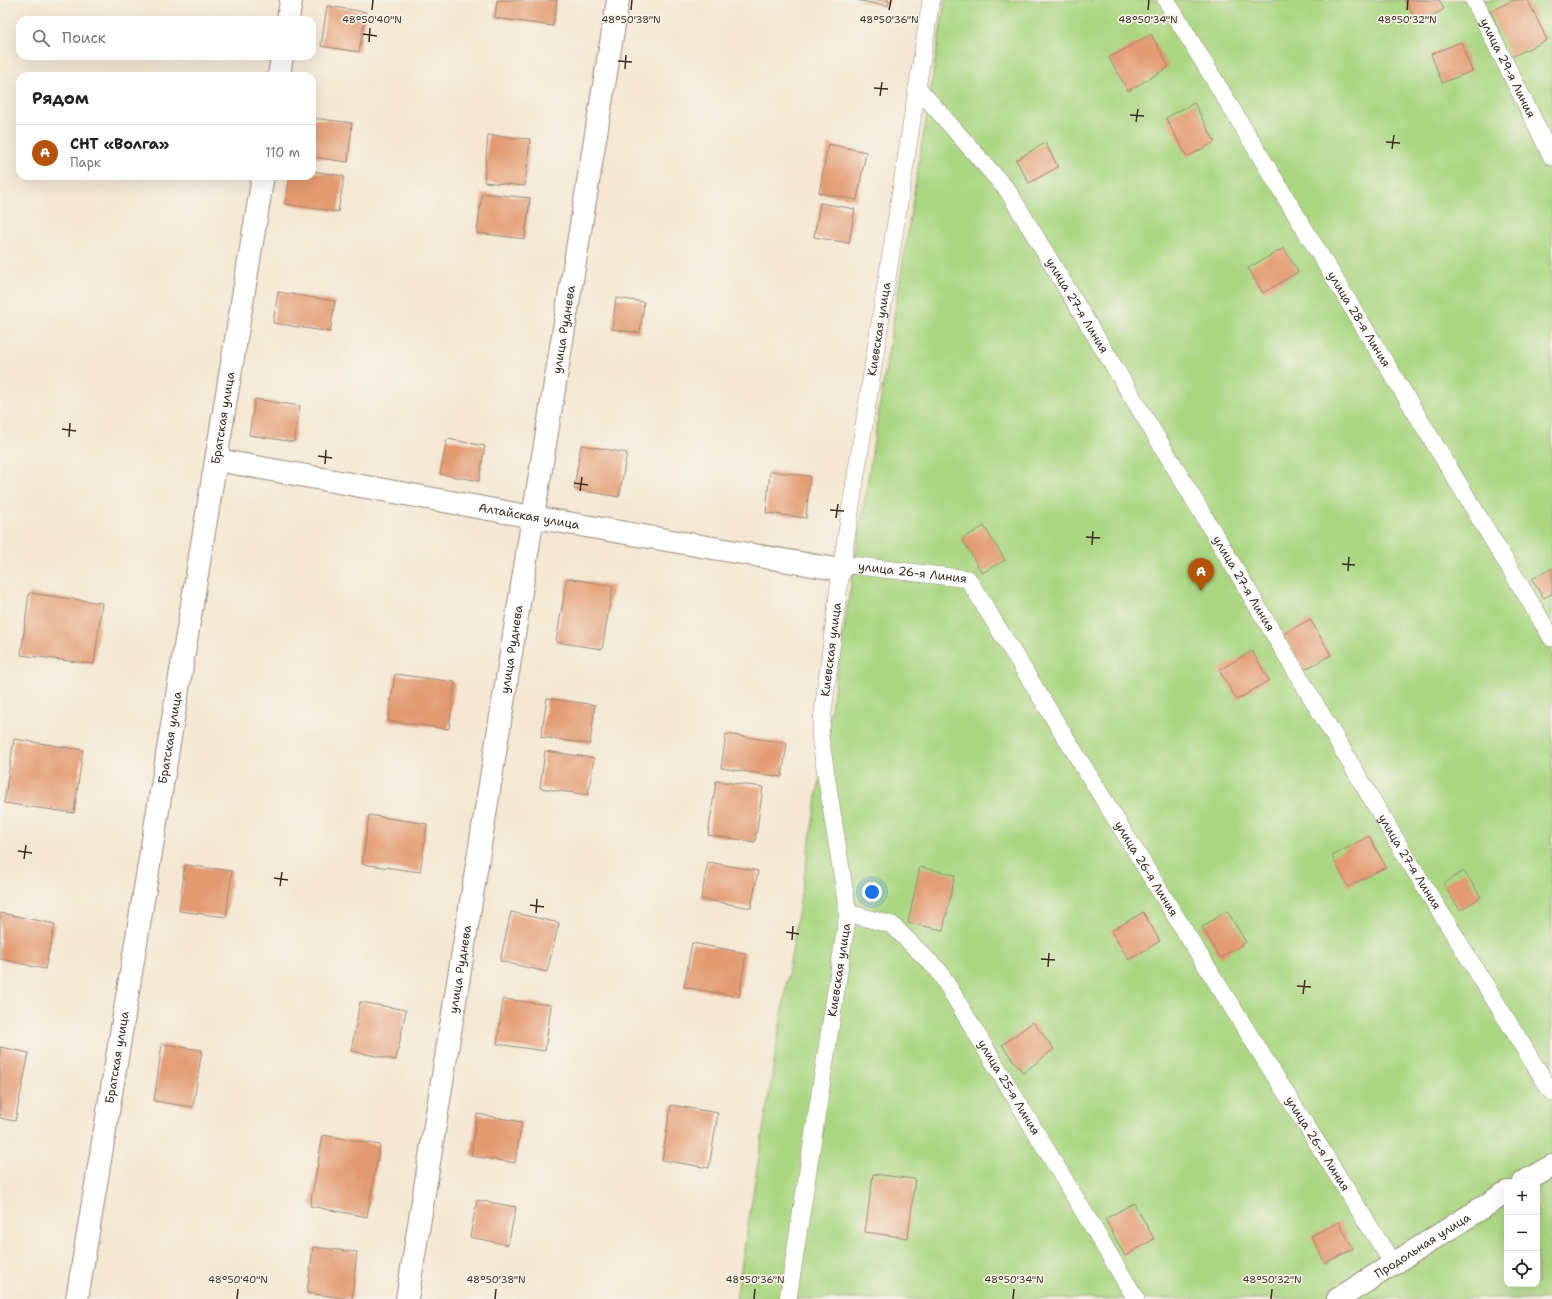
<!DOCTYPE html>
<html lang="ru">
<head>
<meta charset="utf-8">
<style>
  :root { --surface:#fff; --page:#f2f2f2; --text:#202124; --muted:#757577; --line:#e0e0e0; --accent:#b45309 }
  body { margin:0; font-family:"Shantell Sans",sans-serif; background:var(--page); color:var(--text) }
  .controls { position:absolute; right:12px; bottom:12px; display:grid; overflow:hidden; border-radius:8px; box-shadow:0 4px 16px #0002 }
  .controls button { width:36px; height:36px; display:grid; place-items:center; padding:0; border:0; border-bottom:1px solid var(--line); background:var(--surface); color:var(--text); font:20px sans-serif }
  .you { position:absolute; left:872px; top:892px; width:14px; height:14px; margin:-10px; border:3px solid #fff; border-radius:50%; background:#1a73e8; box-shadow:0 0 0 6px #1a73e833 }
  .badge { display:grid; place-items:center; width:26px; height:26px; border-radius:50%; background:var(--accent); color:#fff; font-size:13px; font-weight:700 }
  .pin { position:absolute; translate:-50% -33px; filter:drop-shadow(0 1px 2px #0008) }
  .pin::after { content:''; position:absolute; top:21px; width:14px; height:12px; background:inherit; clip-path:polygon(0 0,100% 0,50% 100%) }
  .list { margin:0; padding:0; list-style:none }
  h2 { display:flex; justify-content:space-between; align-items:center; height:52px; margin:0; padding:0 16px; font-size:17px }
  h2 small { font-size:13px; font-weight:400; color:var(--muted) }
  .list li { display:grid; grid-template-columns:26px 1fr auto; gap:12px; align-items:center; box-sizing:border-box; height:56px; padding:0 16px; border-top:1px solid var(--line) }
  .list b { display:block; font-size:15px; white-space:nowrap }
  .list p { margin:0; font-size:13px; white-space:nowrap; color:var(--muted) }
  .list em { font-size:13px; font-style:normal; color:var(--muted) }
  .icon { flex:none; width:22px; height:22px; fill:none; stroke:currentColor; stroke-width:2; stroke-linecap:round; stroke-linejoin:round }
  .map { position:relative; flex:none; width:1552px; height:1299px; overflow:hidden }
  .search { position:absolute; background:var(--surface); box-shadow:0 4px 16px #0002; left:16px; top:16px; width:300px; height:44px; display:flex; align-items:center; gap:10px; box-sizing:border-box; padding:0 14px; border-radius:12px; color:var(--muted); font-size:15px }
  .panel { position:absolute; background:var(--surface); box-shadow:0 4px 16px #0002; left:16px; top:72px; width:300px; height:108px; border-radius:12px }
  .map>svg:first-child { display:block }
  .green { fill:#abd783; stroke:#738050; fill-rule:evenodd }
  .building { fill:#e39a70 }
  .lines { fill:none; stroke-linecap:round; stroke-linejoin:round }
  .service-casing { stroke:#988878; stroke-width:18 }
  .minor-casing { stroke:#988878; stroke-width:24 }
  .service { stroke:#fff; stroke-width:17 }
  .minor { stroke:#fff; stroke-width:22 }
  .ticks { fill:none; stroke:#3b2a1e; stroke-width:1.5 }
  .labels { text-anchor:middle; dominant-baseline:central; stroke-width:3.5; stroke-linejoin:round; paint-order:stroke }
  .street-label { font-size:12px; fill:#3b2a1e; stroke:#f7f3e8 }
  .ticks-label { font-size:10px; text-anchor:middle; fill:#3b2a1e; stroke:#f7f3e8; stroke-width:3.5; stroke-linejoin:round; paint-order:stroke }
</style>
</head>
<body>
<div class="map">
<svg width="1552" height="1299" viewBox="0 0 1552 1299">
  <rect width="100%" height="100%" fill="#f7f3e8"/>
  <filter id="ink" filterUnits="userSpaceOnUse"><feTurbulence type="fractalNoise" baseFrequency=".025" numOctaves="2"/><feDisplacementMap in="SourceGraphic" scale="8" xChannelSelector="R" yChannelSelector="G"/><feConvolveMatrix kernelMatrix="1 2 1 2 8 2 1 2 1" color-interpolation-filters="sRGB"/></filter>
  <filter id="wash" filterUnits="userSpaceOnUse"><feTurbulence type="fractalNoise" baseFrequency=".012" numOctaves="4" result="noise"/><feDisplacementMap in="SourceGraphic" scale="16" xChannelSelector="R" yChannelSelector="G"/><feGaussianBlur stdDeviation="0.9" result="paint"/><feColorMatrix in="noise" values="0 0 0 0 0 0 0 0 0 0 0 0 0 0 0 0 0 1.4 0 .05"/><feComposite in="paint" operator="in"/></filter>
  <g filter="url(#wash)">
    <rect width="100%" height="100%" fill="#f5e7d3"/>
    <path class="green" d="M 945,0 L 1552,0 L 1552,1299 L 736,1299 ZM 1507,1182 L 1537,1182 L 1537,1284 L 1507,1284 Z"/>
    <g id="blocks">
      <path class="building" d="M 497,0 L 557,0 L 553,26 L 495,18 Z
        M 855,0 L 889,0 L 888,6 Z
        M 1404,0 L 1439,0 L 1444,9 L 1418,24 Z
        M 1514,0 L 1528,0 L 1547,40 L 1511,57 L 1490,11 Z
        M 327,6 L 366,12 L 359,52 L 321,46 Z
        M 1151,34 L 1169,67 L 1128,91 L 1109,58 Z
        M 1461,42 L 1472,71 L 1442,83 L 1431,54 Z
        M 1194,103 L 1215,142 L 1187,157 L 1166,118 Z
        M 312,118 L 352,123 L 348,162 L 312,157 Z
        M 488,135 L 530,139 L 525,186 L 484,182 Z
        M 1045,143 L 1058,167 L 1029,183 L 1016,160 Z
        M 828,144 L 866,152 L 857,200 L 819,193 Z
        M 312,171 L 344,176 L 338,212 L 285,204 L 290,176 L 312,176 Z
        M 482,193 L 530,198 L 525,239 L 477,233 Z
        M 820,203 L 855,209 L 849,243 L 814,237 Z
        M 1284,248 L 1298,272 L 1263,293 L 1248,268 Z
        M 278,292 L 335,301 L 330,332 L 273,323 Z
        M 616,298 L 644,302 L 640,333 L 612,329 Z
        M 255,399 L 300,406 L 294,442 L 249,435 Z
        M 447,439 L 485,446 L 479,481 L 440,474 Z
        M 581,445 L 627,453 L 619,497 L 574,489 Z
        M 770,471 L 810,476 L 806,518 L 766,513 Z
        M 984,526 L 1005,560 L 982,573 L 962,539 Z
        M 1552,568 L 1552,594 L 1543,598 L 1532,579 Z
        M 567,578 L 613,586 L 602,649 L 556,642 Z
        M 29,593 L 102,603 L 94,664 L 21,655 Z
        M 1310,619 L 1331,655 L 1304,670 L 1284,634 Z
        M 1252,651 L 1269,680 L 1237,700 L 1219,670 Z
        M 395,674 L 455,682 L 449,729 L 388,721 Z
        M 547,698 L 595,705 L 590,744 L 541,737 Z
        M 726,734 L 787,743 L 782,777 L 721,768 Z
        M 14,739 L 83,750 L 74,813 L 4,803 Z
        M 545,751 L 594,758 L 588,795 L 540,788 Z
        M 716,781 L 763,787 L 755,842 L 708,835 Z
        M 369,815 L 427,824 L 420,872 L 362,864 Z
        M 1369,836 L 1386,867 L 1348,887 L 1332,856 Z
        M 708,862 L 758,871 L 751,908 L 701,899 Z
        M 185,865 L 232,871 L 226,917 L 179,911 Z
        M 920,867 L 955,875 L 943,930 L 908,923 Z
        M 1464,871 L 1481,897 L 1460,910 L 1443,884 Z
        M 1227,911 L 1246,942 L 1220,958 L 1202,927 Z
        M 511,912 L 559,923 L 547,972 L 500,961 Z
        M 1143,912 L 1160,941 L 1129,960 L 1111,931 Z
        M 1,913 L 55,924 L 45,969 L 0,959 L 0,920 Z
        M 692,943 L 746,953 L 739,997 L 684,987 Z
        M 503,999 L 551,1005 L 545,1051 L 497,1044 Z
        M 360,1002 L 406,1010 L 396,1060 L 351,1051 Z
        M 1033,1022 L 1054,1049 L 1023,1073 L 1002,1045 Z
        M 162,1044 L 202,1050 L 193,1107 L 154,1101 Z
        M 0,1047 L 29,1053 L 15,1121 L 0,1118 Z
        M 671,1105 L 718,1113 L 709,1168 L 662,1160 Z
        M 477,1114 L 522,1122 L 515,1163 L 471,1156 Z
        M 323,1135 L 380,1145 L 367,1217 L 310,1206 Z
        M 873,1174 L 915,1179 L 908,1238 L 865,1232 Z
        M 477,1200 L 516,1207 L 508,1245 L 470,1237 Z
        M 1134,1203 L 1154,1239 L 1125,1256 L 1105,1219 Z
        M 1339,1222 L 1353,1249 L 1325,1263 L 1311,1236 Z
        M 313,1247 L 357,1252 L 352,1299 L 307,1293 Z"/>
    </g>
  </g>
  <g filter="url(#ink)">
    <use href="#blocks" fill-opacity="0" stroke="#988878" stroke-width="1"/>
    <g class="lines">
      <defs>
        <g id="service">
          <path id="s1" d="M 1166,0 L 1552,638"/>
          <path id="s2" d="M 1474,0 L 1552,157"/>
          <path id="s3" d="M 917,87 L 1008,191 L 1174,466 L 1402,850 L 1552,1093"/>
          <path id="s4" d="M 842,564 L 968,579 L 1200,956 L 1393,1264"/>
          <path id="s5" d="M 848,913 L 892,925 L 939,971 L 1136,1299"/>
          <path id="s6" d="M 788,1299 L 848,913 L 820,736 L 841,570 L 931,0"/>
        </g>
        <g id="minor">
          <path d="M 288,20 L 291,0"/>
          <path d="M 279,76 L 282,56"/>
          <path id="s7" d="M 217,460 L 533,517 L 841,570"/>
          <path d="M 1524,1182 L 1552,1166"/>
          <path id="s8" d="M 77,1299 L 263,176"/>
          <path id="s9" d="M 407,1299 L 533,517 L 618,0"/>
          <path id="s10" d="M 1338,1299 L 1507,1192"/>
        </g>
      </defs>
      <use href="#service" class="service-casing"/>
      <use href="#minor" class="minor-casing"/>
      <use href="#service" class="service"/>
      <use href="#minor" class="minor"/>
    </g>
  </g>
  <path class="ticks" d="M 372,10 L 373,0M 631,10 L 632,0M 889,10 L 891,0M 1148,10 L 1149,0M 1407,10 L 1408,0M 363,34 L 377,36M 369,42 L 370,28M 618,61 L 632,62M 625,69 L 626,55M 874,88 L 888,89M 880,96 L 882,82M 1130,115 L 1144,116M 1136,122 L 1138,109M 1386,142 L 1400,143M 1392,149 L 1394,135M 62,429 L 76,431M 69,437 L 70,423M 318,456 L 332,458M 325,464 L 326,450M 574,483 L 588,485M 580,491 L 582,477M 830,510 L 844,511M 836,518 L 838,504M 1086,537 L 1100,538M 1092,545 L 1093,531M 1342,564 L 1355,565M 1348,571 L 1349,557M 18,851 L 32,853M 24,859 L 26,845M 274,878 L 288,880M 280,886 L 282,872M 530,905 L 544,907M 536,913 L 537,899M 786,932 L 799,934M 792,940 L 793,926M 1041,959 L 1055,960M 1048,967 L 1049,953M 1297,986 L 1311,987M 1303,994 L 1305,980M 237,1299 L 238,1289M 495,1299 L 496,1289M 754,1299 L 755,1289M 1013,1299 L 1014,1289M 1271,1299 L 1272,1289"/>
  <g class="labels">
    <g class="street-label">
      <text stroke="none"><textPath href="#s2" startOffset="76">улица 29-я Линия</textPath></text>
      <text stroke="none"><textPath href="#s3" startOffset="272">улица 27-я Линия</textPath></text>
      <text stroke="none"><textPath href="#s1" startOffset="373">улица 28-я Линия</textPath></text>
      <text stroke="none"><textPath href="#s6" startOffset="981">Киевская улица</textPath></text>
      <text stroke="none"><textPath href="#s9" startOffset="982">улица Руднева</textPath></text>
      <text stroke="none"><textPath href="#s8" startOffset="893">Братская улица</textPath></text>
      <text stroke="none"><textPath href="#s7" startOffset="317">Алтайская улица</textPath></text>
      <text stroke="none"><textPath href="#s4" startOffset="71">улица 26-я Линия</textPath></text>
      <text stroke="none"><textPath href="#s3" startOffset="596">улица 27-я Линия</textPath></text>
      <text stroke="none"><textPath href="#s9" startOffset="658">улица Руднева</textPath></text>
      <text stroke="none"><textPath href="#s6" startOffset="657">Киевская улица</textPath></text>
      <text stroke="none"><textPath href="#s8" startOffset="569">Братская улица</textPath></text>
      <text stroke="none"><textPath href="#s3" startOffset="920">улица 27-я Линия</textPath></text>
      <text stroke="none"><textPath href="#s4" startOffset="467">улица 26-я Линия</textPath></text>
      <text stroke="none"><textPath href="#s9" startOffset="334">улица Руднева</textPath></text>
      <text stroke="none"><textPath href="#s6" startOffset="333">Киевская улица</textPath></text>
      <text stroke="none"><textPath href="#s8" startOffset="245">Братская улица</textPath></text>
      <text stroke="none"><textPath href="#s5" startOffset="247">улица 25-я Линия</textPath></text>
      <text stroke="none"><textPath href="#s4" startOffset="791">улица 26-я Линия</textPath></text>
      <text stroke="none"><textPath href="#s10" startOffset="100">Продольная улица</textPath></text>
    </g>
  </g>
  <g class="ticks-label">
    <text x="372" y="23">48°50'40"N</text>
    <text x="631" y="23">48°50'38"N</text>
    <text x="889" y="23">48°50'36"N</text>
    <text x="1148" y="23">48°50'34"N</text>
    <text x="1407" y="23">48°50'32"N</text>
    <text x="238" y="1283">48°50'40"N</text>
    <text x="496" y="1283">48°50'38"N</text>
    <text x="755" y="1283">48°50'36"N</text>
    <text x="1014" y="1283">48°50'34"N</text>
    <text x="1272" y="1283">48°50'32"N</text>
  </g>
</svg>
<div class="controls">
<button>+</button>
<button>−</button>
<button><svg class="icon" aria-label="locate" viewBox="0 0 24 24"><circle cx="12" cy="12" r="6"/><path d="M12 2v4M12 18v4M2 12h4M18 12h4"/></svg></button>
</div>
<div class="you"></div>
<div class="pin badge" style="left:1201px;top:591px">A</div>
<div class="search"><svg class="icon" aria-label="search" viewBox="0 0 24 24"><circle cx="10" cy="10" r="6"/><path d="M15 15l6 6"/></svg>Поиск</div>
<section class="panel">
<h2>Рядом<small></small></h2>
<ul class="list">
<li><span class="badge">A</span><div><b>СНТ «Волга»</b><p>Парк</p></div><em>110 m</em></li>
</ul>
</section>
</div>
</body>
</html>
